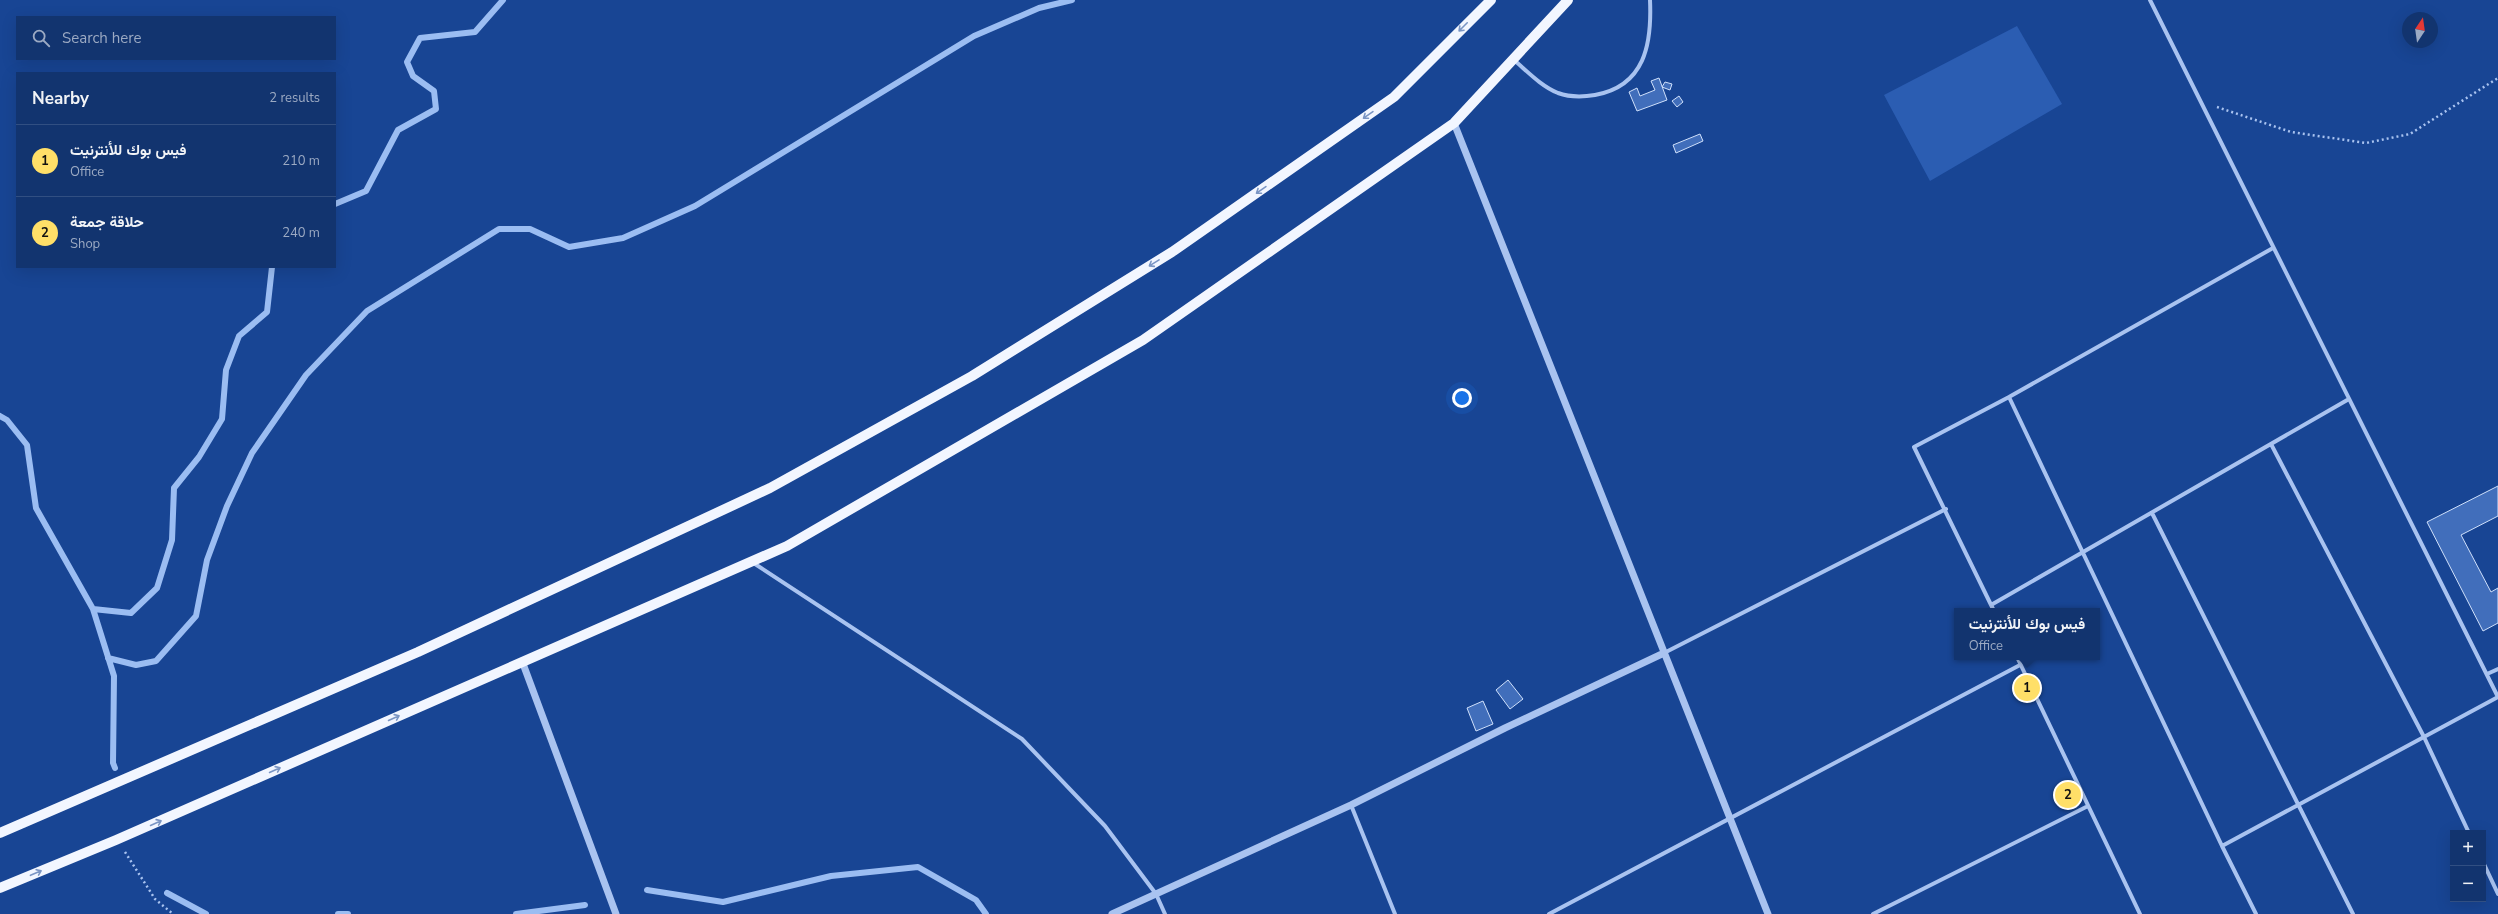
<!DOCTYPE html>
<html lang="en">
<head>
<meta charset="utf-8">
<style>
  :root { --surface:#12346f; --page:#1b3c74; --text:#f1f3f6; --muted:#9caac3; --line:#314f82; --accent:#ffdf68 }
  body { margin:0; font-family:"Nunito Sans",Vazirmatn,sans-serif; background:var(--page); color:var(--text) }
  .controls { position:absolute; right:12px; bottom:12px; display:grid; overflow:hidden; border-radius:0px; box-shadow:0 4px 16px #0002 }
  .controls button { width:36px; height:36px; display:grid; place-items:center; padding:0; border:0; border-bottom:1px solid var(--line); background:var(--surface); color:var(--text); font:20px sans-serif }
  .compass { position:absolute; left:2402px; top:12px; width:36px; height:36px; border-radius:50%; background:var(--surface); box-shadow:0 4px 16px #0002; rotate:13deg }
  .you { position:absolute; left:1462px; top:398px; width:14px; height:14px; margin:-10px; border:3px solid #fff; border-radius:50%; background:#1a73e8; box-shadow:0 0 0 6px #1a73e833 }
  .badge { display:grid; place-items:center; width:26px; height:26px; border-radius:50%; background:var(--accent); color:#111; font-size:13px; font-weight:700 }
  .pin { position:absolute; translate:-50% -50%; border:2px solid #fff; box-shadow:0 1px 4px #0006 }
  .popup { position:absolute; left:1954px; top:608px; width:146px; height:52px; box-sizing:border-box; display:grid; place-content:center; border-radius:0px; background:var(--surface); filter:drop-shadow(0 1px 3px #0005); font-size:13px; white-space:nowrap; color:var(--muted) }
  .popup b { font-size:15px; color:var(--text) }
  .popup::after { content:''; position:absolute; left:50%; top:100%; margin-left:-8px; border:8px solid transparent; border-top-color:var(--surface) }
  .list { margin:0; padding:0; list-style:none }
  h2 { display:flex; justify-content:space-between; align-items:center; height:52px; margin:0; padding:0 16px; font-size:17px }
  h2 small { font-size:13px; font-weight:400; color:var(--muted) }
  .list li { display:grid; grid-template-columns:26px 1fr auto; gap:12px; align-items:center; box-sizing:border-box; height:72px; padding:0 16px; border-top:1px solid var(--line) }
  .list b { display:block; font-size:15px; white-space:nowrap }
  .list p { margin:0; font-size:13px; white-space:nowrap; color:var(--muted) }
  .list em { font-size:13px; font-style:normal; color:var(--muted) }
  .icon { flex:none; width:22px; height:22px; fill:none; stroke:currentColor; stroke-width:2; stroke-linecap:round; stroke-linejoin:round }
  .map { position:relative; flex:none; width:2498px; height:914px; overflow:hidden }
  .search { position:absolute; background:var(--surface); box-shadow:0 4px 16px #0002; left:16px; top:16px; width:320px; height:44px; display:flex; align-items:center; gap:10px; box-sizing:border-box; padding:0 14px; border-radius:0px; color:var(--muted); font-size:15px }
  .panel { position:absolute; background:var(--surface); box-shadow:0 4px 16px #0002; left:16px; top:72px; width:320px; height:196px; border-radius:0px }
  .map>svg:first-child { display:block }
  .green { fill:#2b5db2 }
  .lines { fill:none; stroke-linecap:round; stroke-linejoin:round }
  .stream { stroke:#9bbdf2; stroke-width:6 }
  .building { fill:#416ebb; stroke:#cfe0fb }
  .path { stroke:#a9c3f0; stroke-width:2.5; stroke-dasharray:2 3; stroke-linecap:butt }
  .minor { stroke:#a9c3f0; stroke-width:4 }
  .tertiary { stroke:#a9c3f0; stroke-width:7 }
  .primary { stroke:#f2f6ff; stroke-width:10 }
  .oneway { stroke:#7a95c4 }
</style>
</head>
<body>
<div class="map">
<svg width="2498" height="914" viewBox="0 0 2498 914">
  <rect width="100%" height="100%" fill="#184594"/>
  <path class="green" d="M 2017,26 L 2062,104 L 1930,181 L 1884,95 Z"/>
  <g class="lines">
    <path class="stream" d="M 335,204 L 366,191 L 398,130 L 436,109 L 434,91 L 413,76 L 407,62 L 420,38 L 475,32 L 503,0
      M 0,416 L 7,420 L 27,445 L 36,508 L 93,609 L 131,613 L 157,588 L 172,540 L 174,488 L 199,457 L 222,419 L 226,370 L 239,336 L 267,312 L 272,267
      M 93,609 L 114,676 L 113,763 L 115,768
      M 108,658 L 136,665 L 156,661 L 196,616 L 207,560 L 227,506 L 252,453 L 306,375 L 367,311 L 499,229 L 530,229 L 569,247 L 623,238 L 695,206 L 974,36 L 1039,8 L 1072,0
      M 647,890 L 723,902 L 831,876 L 918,867 L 976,900 L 986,914
      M 167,893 L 206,914
      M 338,914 L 348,914
      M 516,914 L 585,905"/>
  </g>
  <path class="building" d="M 1659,78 L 1667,100 L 1637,111 L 1629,92 L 1637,88 L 1640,96 L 1655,90 L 1651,81 Z
    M 1665,82 L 1672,84 L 1670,90 L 1662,87 Z
    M 1679,96 L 1683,102 L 1677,107 L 1672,101 Z
    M 1700,134 L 1703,141 L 1676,153 L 1673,145 Z
    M 2498,486 L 2498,516 L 2461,535 L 2491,592 L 2498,588 L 2498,623 L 2483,631 L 2427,522 Z
    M 1508,680 L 1523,699 L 1510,709 L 1496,690 Z
    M 1483,701 L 1493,724 L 1476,731 L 1467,708 Z"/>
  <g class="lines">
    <path class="path" d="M 2217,107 L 2291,132 L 2366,143 L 2410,134 L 2498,78
      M 125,852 L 155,899 L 173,914"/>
    <path class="minor" d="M 2150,0 L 2498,697
      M 1514,60 C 1528,72 1541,86 1558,93 C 1569,97 1583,97 1595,95 C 1645,86 1652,44 1650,0
      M 2009,397 L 2222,846 L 2498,697
      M 2271,444 L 2424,737 L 2469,833
      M 2152,513 L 2353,914
      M 752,562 L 1022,739 L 1105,826 L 1156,894 L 1165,914
      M 1991,605 L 2349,399
      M 1994,611 L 1914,447 L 2009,397 L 2273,248
      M 1664,653 L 1946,509
      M 2017,657 L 2140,914
      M 2487,674 L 2498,669
      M 1351,805 L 1395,914
      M 2222,846 L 2256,914
      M 2483,862 L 2498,894
      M 1549,914 L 2020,665
      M 1873,914 L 2088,806"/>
    <path class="tertiary" d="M 1454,123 L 1768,914
      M 522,661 L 616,914
      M 1112,914 L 1351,805 L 1505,728 L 1664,653"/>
    <path class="primary" d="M 0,833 L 418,652 L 770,488 L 972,376 L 1172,252 L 1394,97 L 1491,0
      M 0,888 L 116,840 L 787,546 L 1143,340 L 1454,123 L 1568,0"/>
  </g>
  <defs><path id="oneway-shaft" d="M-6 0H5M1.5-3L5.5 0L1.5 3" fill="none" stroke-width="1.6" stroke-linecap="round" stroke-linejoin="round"/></defs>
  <g class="oneway">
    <use href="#oneway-shaft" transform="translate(1463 27) rotate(135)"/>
    <use href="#oneway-shaft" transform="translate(1368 115) rotate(145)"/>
    <use href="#oneway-shaft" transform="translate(1261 190) rotate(145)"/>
    <use href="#oneway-shaft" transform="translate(1154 263) rotate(148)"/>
    <use href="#oneway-shaft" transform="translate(394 718) rotate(-24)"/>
    <use href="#oneway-shaft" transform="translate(275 770) rotate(-24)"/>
    <use href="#oneway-shaft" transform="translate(156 823) rotate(-24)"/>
    <use href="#oneway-shaft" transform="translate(36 873) rotate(-23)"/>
  </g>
</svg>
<div class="controls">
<button>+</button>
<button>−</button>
</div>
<svg class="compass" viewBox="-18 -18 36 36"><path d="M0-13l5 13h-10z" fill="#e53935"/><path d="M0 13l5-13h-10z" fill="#9caac3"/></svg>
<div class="you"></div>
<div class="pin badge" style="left:2027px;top:688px">1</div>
<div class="popup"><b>فيس بوك للأنترنيت</b>Office</div>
<div class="pin badge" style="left:2068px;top:795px">2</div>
<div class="search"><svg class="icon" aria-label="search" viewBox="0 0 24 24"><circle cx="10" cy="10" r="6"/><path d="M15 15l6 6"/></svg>Search here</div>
<section class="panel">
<h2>Nearby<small>2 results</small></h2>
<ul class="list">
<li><span class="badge">1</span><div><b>فيس بوك للأنترنيت</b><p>Office</p></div><em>210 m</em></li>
<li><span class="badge">2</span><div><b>حلاقة جمعة</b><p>Shop</p></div><em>240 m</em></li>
</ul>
</section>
</div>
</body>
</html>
